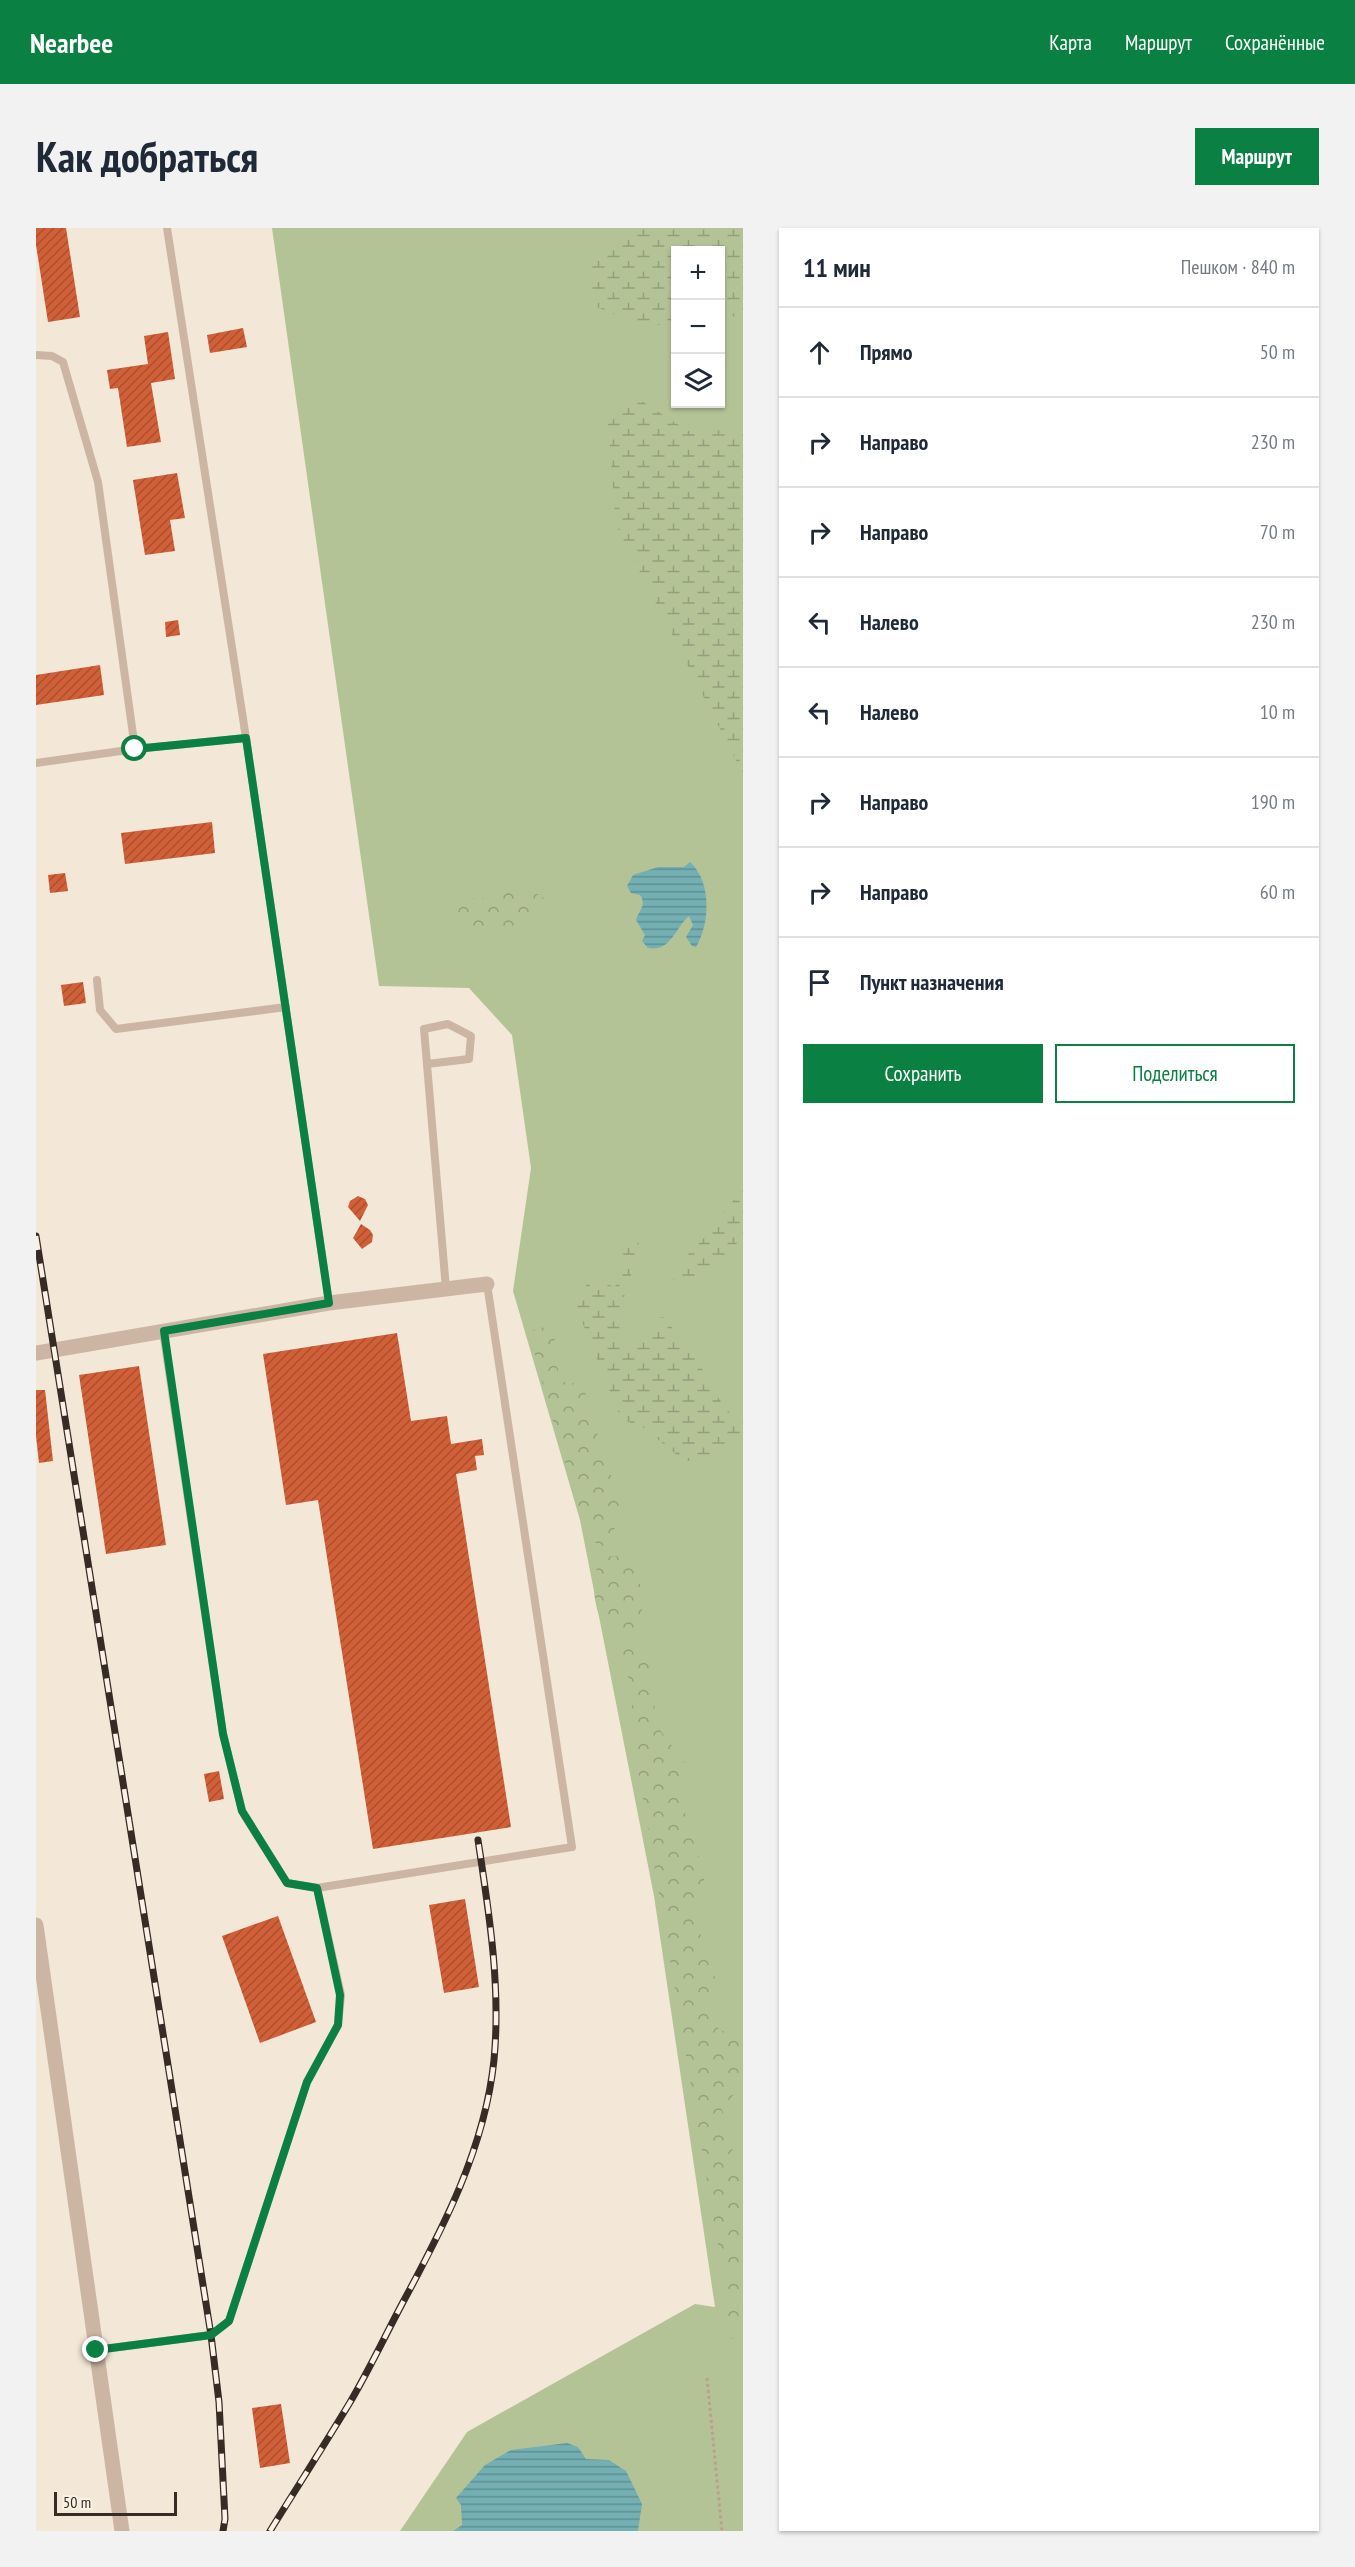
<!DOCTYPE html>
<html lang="ru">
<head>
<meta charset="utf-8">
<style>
  :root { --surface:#fff; --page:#f2f2f3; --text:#1f2937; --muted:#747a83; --line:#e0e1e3; --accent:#0b8043 }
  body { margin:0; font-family:"PT Sans Narrow",sans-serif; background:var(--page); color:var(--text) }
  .controls { position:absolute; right:18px; top:18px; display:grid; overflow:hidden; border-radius:0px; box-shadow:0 2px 4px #0004 }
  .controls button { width:54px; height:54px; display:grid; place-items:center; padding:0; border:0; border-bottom:2px solid var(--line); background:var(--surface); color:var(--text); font:30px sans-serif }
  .scale { position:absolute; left:18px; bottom:15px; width:123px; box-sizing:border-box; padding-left:6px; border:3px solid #362b25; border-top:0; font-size:16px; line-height:21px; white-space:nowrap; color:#362b25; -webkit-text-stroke:4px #fbf1e4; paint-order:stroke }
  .stop { position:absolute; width:18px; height:18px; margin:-14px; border:4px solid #0b8043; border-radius:50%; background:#fff }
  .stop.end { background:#0b8043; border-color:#fff; box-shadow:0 2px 6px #0008 }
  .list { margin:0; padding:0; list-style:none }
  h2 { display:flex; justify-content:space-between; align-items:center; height:78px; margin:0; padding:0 24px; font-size:26px }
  h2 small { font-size:20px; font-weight:400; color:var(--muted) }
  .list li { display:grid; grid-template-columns:39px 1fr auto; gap:18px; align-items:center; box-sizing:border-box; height:90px; padding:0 24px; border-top:2px solid var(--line) }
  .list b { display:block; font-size:22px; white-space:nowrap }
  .list em { font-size:20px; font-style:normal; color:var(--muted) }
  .actions { display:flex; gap:12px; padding:18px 24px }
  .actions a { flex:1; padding:14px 0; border:2px solid var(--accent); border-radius:0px; text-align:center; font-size:21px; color:var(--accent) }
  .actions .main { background:var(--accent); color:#fff }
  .icon { flex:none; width:33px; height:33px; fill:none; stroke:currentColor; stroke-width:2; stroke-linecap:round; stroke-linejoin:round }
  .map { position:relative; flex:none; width:707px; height:2303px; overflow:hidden; border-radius:0px }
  header { display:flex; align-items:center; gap:36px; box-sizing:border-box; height:84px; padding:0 30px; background:var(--accent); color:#fff }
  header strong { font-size:28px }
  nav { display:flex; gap:33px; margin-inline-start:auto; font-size:21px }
  .intro { display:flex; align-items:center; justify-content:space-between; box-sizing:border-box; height:144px; padding:0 36px }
  h1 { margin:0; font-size:42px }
  .button { padding:15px 27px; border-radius:0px; background:var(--accent); color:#fff; font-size:21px; font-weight:700 }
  main { display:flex; gap:36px; padding:0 36px }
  aside { flex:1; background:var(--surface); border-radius:0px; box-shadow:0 2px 4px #0004 }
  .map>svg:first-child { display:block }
  .green { fill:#b4c396; fill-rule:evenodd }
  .forest { fill:url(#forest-crowns) }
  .wetland { fill:url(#wetland-marsh) }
  .water { fill:url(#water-rules) }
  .building { fill:url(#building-hatch) }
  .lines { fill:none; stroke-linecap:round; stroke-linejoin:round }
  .path { stroke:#b8a08d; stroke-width:3; stroke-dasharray:3 3; stroke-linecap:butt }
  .service { stroke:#ccb6a3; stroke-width:8 }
  .minor { stroke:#ccb6a3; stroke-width:15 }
  .rail-casing { stroke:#362b25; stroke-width:7 }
  .rail { stroke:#fbf1e4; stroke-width:4.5; stroke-dasharray:14; stroke-linecap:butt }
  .route { stroke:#0b8043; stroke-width:8 }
</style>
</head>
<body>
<header>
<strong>Nearbee</strong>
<nav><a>Карта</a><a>Маршрут</a><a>Сохранённые</a></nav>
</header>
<div class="intro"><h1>Как добраться</h1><a class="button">Маршрут</a></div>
<main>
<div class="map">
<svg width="707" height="2303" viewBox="0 0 707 2303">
  <defs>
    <pattern id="forest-crowns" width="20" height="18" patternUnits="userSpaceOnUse" patternTransform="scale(1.5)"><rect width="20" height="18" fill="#b4c396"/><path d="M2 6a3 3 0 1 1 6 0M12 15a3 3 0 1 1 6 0" fill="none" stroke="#939f7a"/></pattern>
    <pattern id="wetland-marsh" width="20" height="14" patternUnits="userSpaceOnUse" patternTransform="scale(1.5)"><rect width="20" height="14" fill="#b4c396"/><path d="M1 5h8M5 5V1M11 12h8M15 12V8" fill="none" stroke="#939f7a"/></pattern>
    <pattern id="water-rules" width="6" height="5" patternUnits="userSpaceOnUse" patternTransform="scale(1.5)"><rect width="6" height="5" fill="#74afb3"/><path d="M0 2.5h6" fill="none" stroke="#608f91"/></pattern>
    <pattern id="building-hatch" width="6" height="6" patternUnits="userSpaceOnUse" patternTransform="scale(1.5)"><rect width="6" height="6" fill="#d15f38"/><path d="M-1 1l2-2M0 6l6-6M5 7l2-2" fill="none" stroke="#aa4f2f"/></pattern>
  </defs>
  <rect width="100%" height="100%" fill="#f3e7d7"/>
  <path class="green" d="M 236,0 L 707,0 L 707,2303 L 364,2303 L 431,2204 L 659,2076 L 679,2079 L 618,1668 L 544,1292 L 477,1063 L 495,940 L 476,807 L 433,760 L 343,758 ZM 640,22 L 684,22 L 684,176 L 640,176 Z"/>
  <path class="forest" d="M 472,665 C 485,665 504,661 511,674 C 503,708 423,709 407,679 C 417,666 434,671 448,670 C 456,669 464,666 472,665 Z
    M 512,1098 L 518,1103 C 520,1122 517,1138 528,1154 L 543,1156 C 560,1179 558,1192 564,1217 C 569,1238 583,1258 583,1279 C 582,1292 578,1304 572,1315 C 568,1318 564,1319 560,1315 C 544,1302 507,1156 499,1127 L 495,1109 L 497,1102 Z
    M 575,1328 C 602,1326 610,1367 605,1388 C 604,1394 600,1401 598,1406 C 563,1424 550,1357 563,1336 C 566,1333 571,1331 575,1328 Z
    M 601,1416 L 610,1422 L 619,1465 L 618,1494 L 651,1538 L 639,1563 L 652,1592 L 669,1648 L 658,1688 L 681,1755 L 672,1774 L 678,1798 L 704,1813 L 702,1861 L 686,1881 L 707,1963 L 707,2108 L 689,2112 L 687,2092 L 692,2058 L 681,2012 L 601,1535 L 594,1455 L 585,1425 Z"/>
  <path class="wetland" d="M 604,0 L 707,0 L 707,87 L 685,90 L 684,22 L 640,22 L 639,95 L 607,99 L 554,76 L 553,33 Z
    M 601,170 L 652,203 L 707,202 L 707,546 L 580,297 L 572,196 Z
    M 707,961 C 707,974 707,991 707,1004 C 704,1021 653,1059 637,1052 C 645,1027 658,1024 671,1006 C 683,991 694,976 707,961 Z
    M 602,1006 L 603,1022 L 583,1085 L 584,1112 L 604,1116 L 615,1111 L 615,1092 L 627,1089 L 658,1125 L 680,1167 L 702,1195 L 707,1193 L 707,1213 L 661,1234 L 647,1232 L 608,1200 L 585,1191 L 539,1076 L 554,1051 L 579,1059 L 590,1015 Z"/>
  <path class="water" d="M 654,634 C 676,654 674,695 660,719 L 656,718 L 650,709 L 657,697 L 653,688 C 639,700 635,724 612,720 L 606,713 L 609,707 L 600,692 C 603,682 611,677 604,667 L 595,665 L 591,658 L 597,647 L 622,639 L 648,639 Z
    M 531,2215 L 542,2219 L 550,2231 L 573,2232 L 590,2243 L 606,2276 L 602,2303 L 417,2303 L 426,2297 L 425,2277 L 420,2270 L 449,2237 L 475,2222 Z"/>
  <path class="building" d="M 0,0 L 30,0 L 44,89 L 12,94 L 0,17 Z
    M 207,100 L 211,119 L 174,125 L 171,107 Z
    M 132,104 L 139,151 L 115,155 L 125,214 L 91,219 L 82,160 L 74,161 L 71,142 L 112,136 L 108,108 Z
    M 141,245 L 149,290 L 134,292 L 139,323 L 109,327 L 97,252 Z
    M 142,392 L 144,407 L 130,409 L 129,394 Z
    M 64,437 L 68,467 L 0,477 L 0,447 Z
    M 176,594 L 179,625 L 89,636 L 85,605 Z
    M 29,645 L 32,663 L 14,665 L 12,647 Z
    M 47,754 L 50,775 L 28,778 L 25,757 Z
    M 322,968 L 329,971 L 332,977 L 324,993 L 312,979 L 314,973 Z
    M 325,996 L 334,1002 L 337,1007 L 336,1014 L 326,1021 L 317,1010 Z
    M 361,1105 L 375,1193 L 411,1188 L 415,1216 L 446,1211 L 448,1227 L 439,1228 L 441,1242 L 420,1246 L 475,1599 L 337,1621 L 282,1272 L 250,1277 L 227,1126 Z
    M 103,1138 L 130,1317 L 70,1326 L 43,1147 Z
    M 0,1162 L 9,1162 L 17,1233 L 3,1235 L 0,1208 Z
    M 183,1543 L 188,1571 L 173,1574 L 168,1546 Z
    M 429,1671 L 443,1759 L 408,1765 L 393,1677 Z
    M 242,1688 L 280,1794 L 224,1815 L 186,1708 Z
    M 245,2176 L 254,2235 L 224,2240 L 216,2180 Z"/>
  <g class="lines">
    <path class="path" d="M 671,2150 L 686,2303"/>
    <path class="service" d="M 131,0 L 210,510 L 293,1075
      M 0,127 L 16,128 L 27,134 L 62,254 L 99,521 L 210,510
      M 0,535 L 99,521
      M 61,752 L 64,782 L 80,801 L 250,779
      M 391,836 L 433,831 L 435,808 L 412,796 L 388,801 L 410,1061
      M 127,1103 L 187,1506 L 206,1583 L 251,1655 L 281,1660 L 536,1619 L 451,1056
      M 60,2122 L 175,2107 L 193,2093 L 271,1854 L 302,1797 L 305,1767 L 281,1660"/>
    <path class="minor" d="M 0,1125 L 293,1075 L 451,1056
      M 0,1697 L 86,2303"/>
    <defs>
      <path id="rail" d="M 0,1008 L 175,2107 L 183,2174 L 189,2291 L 187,2303
        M 234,2303 C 260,2261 287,2219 313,2176 C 332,2144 348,2110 366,2076 C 407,2000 449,1920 458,1832 C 465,1758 453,1685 442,1612"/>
    </defs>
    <use href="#rail" class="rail-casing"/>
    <use href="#rail" class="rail"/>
  </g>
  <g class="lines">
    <path class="route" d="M 60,2122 L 175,2107 L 193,2093 L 271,1854 L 302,1797 L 304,1767 L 281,1660 L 251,1655 L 206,1583 L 187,1506 L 128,1103 L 293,1075 L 210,510 L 99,521"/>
  </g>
</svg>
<div class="controls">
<button>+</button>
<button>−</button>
<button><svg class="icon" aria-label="layers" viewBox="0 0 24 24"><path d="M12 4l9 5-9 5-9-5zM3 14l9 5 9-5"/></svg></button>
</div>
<div class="scale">50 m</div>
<div class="stop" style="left:99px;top:521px"></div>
<div class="stop end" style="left:60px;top:2122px"></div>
</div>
<aside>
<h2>11 мин<small>Пешком · 840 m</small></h2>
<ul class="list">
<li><svg class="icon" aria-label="ahead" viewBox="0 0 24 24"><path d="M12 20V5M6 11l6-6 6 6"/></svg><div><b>Прямо</b></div><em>50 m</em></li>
<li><svg class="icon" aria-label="right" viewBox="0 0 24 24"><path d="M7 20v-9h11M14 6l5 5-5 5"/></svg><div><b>Направо</b></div><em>230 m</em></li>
<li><svg class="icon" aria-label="right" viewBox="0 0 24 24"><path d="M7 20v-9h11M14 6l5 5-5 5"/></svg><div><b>Направо</b></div><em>70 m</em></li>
<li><svg class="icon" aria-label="left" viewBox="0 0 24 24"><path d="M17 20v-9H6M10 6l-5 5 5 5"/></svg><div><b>Налево</b></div><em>230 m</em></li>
<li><svg class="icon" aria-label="left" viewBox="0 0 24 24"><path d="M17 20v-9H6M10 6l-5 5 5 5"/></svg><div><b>Налево</b></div><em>10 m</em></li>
<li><svg class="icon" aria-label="right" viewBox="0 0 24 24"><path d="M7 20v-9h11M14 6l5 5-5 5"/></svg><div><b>Направо</b></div><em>190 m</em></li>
<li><svg class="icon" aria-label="right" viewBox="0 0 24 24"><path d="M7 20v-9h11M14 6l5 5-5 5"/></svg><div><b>Направо</b></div><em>60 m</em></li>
<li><svg class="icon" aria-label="arrive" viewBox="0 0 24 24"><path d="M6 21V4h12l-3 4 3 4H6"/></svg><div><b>Пункт назначения</b></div></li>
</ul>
<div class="actions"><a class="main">Сохранить</a><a>Поделиться</a></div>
</aside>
</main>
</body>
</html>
